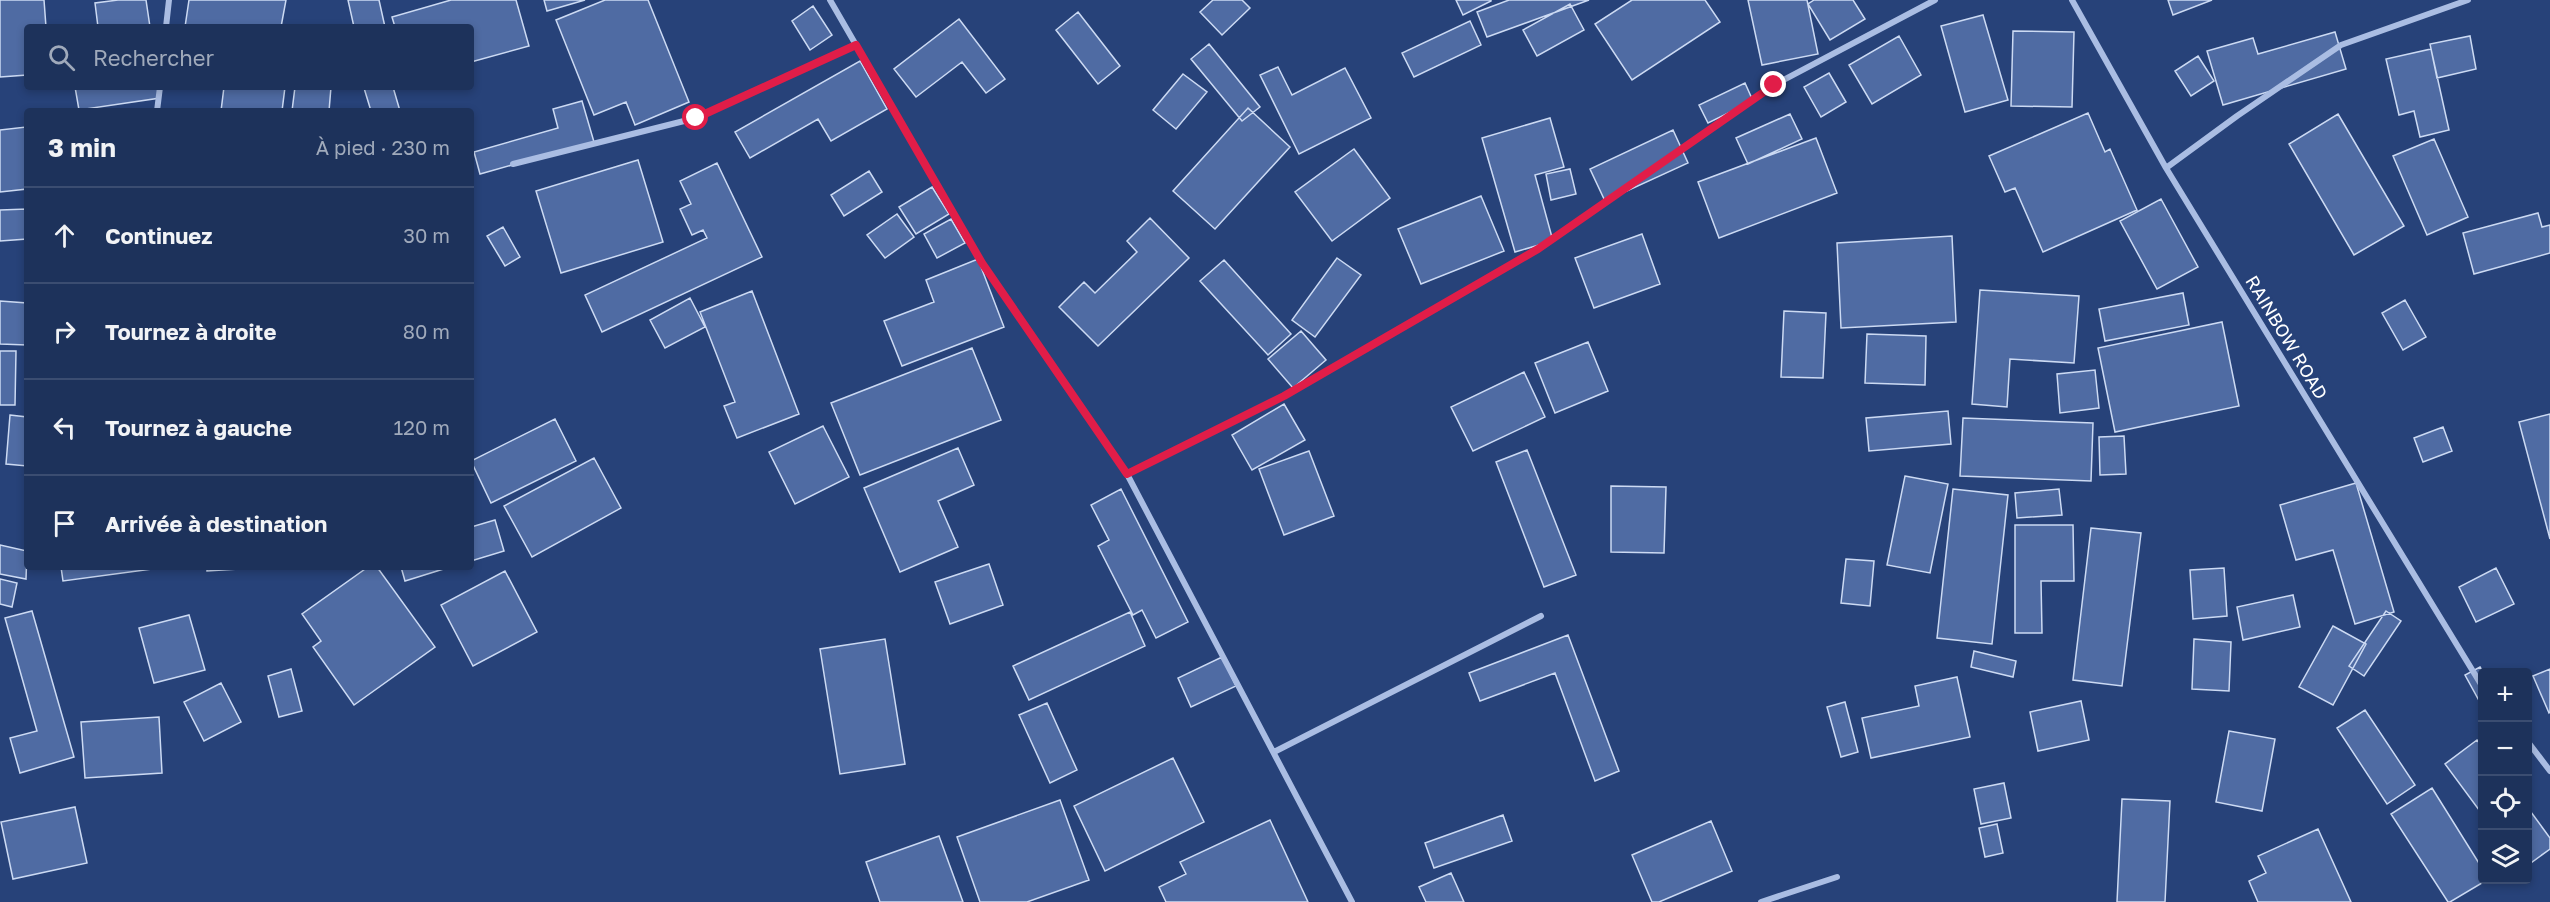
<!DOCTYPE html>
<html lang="fr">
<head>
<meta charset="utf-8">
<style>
  :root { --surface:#1d325b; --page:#253a61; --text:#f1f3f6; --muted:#a0aabb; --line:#3b4d71 }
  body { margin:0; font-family:"Golos Text",sans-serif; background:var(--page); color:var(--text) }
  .controls { position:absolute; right:18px; bottom:18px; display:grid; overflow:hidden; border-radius:6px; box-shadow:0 3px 9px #0003 }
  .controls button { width:54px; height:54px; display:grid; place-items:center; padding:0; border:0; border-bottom:2px solid var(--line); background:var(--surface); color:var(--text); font:30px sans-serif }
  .stop { position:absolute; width:18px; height:18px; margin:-14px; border:4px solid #e11d48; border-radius:50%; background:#fff }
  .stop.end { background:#e11d48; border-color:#fff; box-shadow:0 2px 6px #0008 }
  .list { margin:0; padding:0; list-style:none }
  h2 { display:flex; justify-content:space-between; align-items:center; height:78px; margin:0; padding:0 24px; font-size:26px }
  h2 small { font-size:20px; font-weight:400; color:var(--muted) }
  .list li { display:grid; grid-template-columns:39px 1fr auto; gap:18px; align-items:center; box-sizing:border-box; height:96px; padding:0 24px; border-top:2px solid var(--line) }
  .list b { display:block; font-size:22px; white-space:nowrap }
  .list em { font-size:20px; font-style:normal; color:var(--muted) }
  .icon { flex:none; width:33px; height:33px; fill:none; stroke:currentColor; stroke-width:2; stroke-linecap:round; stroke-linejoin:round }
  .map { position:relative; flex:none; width:2550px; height:902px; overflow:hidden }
  .search { position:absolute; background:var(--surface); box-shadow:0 3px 9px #0003; left:24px; top:24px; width:450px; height:66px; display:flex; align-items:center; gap:15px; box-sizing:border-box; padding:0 21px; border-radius:6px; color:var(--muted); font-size:22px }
  .panel { position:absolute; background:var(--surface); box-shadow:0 3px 9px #0003; left:24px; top:108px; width:450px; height:462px; border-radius:6px }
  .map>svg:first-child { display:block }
  .building { fill:#4f6ba3; stroke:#ccdaf3; stroke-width:1.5 }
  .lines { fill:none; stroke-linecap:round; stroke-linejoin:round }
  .minor { stroke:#aabde3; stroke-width:6 }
  .route { stroke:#e11d48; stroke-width:8 }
  .labels { text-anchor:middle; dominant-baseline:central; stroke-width:4.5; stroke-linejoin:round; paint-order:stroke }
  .street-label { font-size:18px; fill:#fff; stroke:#274279 }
</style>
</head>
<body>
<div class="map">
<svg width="2550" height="902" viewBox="0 0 2550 902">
  <rect width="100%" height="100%" fill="#274279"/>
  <path class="building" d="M 0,0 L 44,0 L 46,27 L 27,27 L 27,75 L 0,77 Z
    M 118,0 L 146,0 L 150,27 L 98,27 L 95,3 Z
    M 189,0 L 286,0 L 281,27 L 185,27 Z
    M 348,0 L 379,0 L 385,27 L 354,27 Z
    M 451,0 L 516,0 L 529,46 L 471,62 L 471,27 L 395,27 L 392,17 Z
    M 544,0 L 585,0 L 547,11 Z
    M 605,0 L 648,0 L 689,102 L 635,125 L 626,102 L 594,115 L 556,20 Z
    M 1213,0 L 1242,0 L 1250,8 L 1222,35 L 1200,12 Z
    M 1456,0 L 1491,0 L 1491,1 L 1463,15 Z
    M 1509,0 L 1589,0 L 1487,37 L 1477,12 Z
    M 1632,0 L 1705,0 L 1720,22 L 1632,80 L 1595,24 Z
    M 1748,0 L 1807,0 L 1818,54 L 1762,65 Z
    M 1814,0 L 1853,0 L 1865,19 L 1830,40 L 1808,4 Z
    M 2168,0 L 2212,0 L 2173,15 Z
    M 1570,4 L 1584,30 L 1537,56 L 1523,30 Z
    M 813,6 L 832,35 L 810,50 L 792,21 Z
    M 1078,12 L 1120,66 L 1098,84 L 1056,30 Z
    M 1983,15 L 2008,100 L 1965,112 L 1941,26 Z
    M 959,19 L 1005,79 L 986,93 L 962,62 L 916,97 L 894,69 Z
    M 1470,21 L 1481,45 L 1414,77 L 1402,53 Z
    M 2013,31 L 2074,32 L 2072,107 L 2011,106 Z
    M 2335,32 L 2346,69 L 2223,105 L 2207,51 L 2253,38 L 2258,54 Z
    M 1899,36 L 1921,75 L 1872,104 L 1849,65 Z
    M 2470,36 L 2476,69 L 2437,78 L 2430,44 Z
    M 1209,44 L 1260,107 L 1242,121 L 1191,59 Z
    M 2431,49 L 2449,130 L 2420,137 L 2414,111 L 2399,115 L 2386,59 Z
    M 2198,56 L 2214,81 L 2191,96 L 2175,71 Z
    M 860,61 L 887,109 L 831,141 L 818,119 L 750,158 L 735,132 Z
    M 1278,67 L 1292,95 L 1345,68 L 1371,118 L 1299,154 L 1260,75 Z
    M 1829,73 L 1846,102 L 1821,117 L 1804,87 Z
    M 1183,74 L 1207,92 L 1176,129 L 1153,110 Z
    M 1745,83 L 1753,101 L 1708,123 L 1699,105 Z
    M 75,87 L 159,87 L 160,98 L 79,110 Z
    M 224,87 L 285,87 L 282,111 L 221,111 Z
    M 295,87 L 331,87 L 329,111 L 292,111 Z
    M 368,87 L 393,87 L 400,111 L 371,111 L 364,88 Z
    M 582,101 L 594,142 L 480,174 L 474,152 L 558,128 L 553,109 Z
    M 1248,108 L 1290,147 L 1215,229 L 1173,191 Z
    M 2088,113 L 2105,152 L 2110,149 L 2137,210 L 2043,252 L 2015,188 L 2005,192 L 1989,156 Z
    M 1790,114 L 1802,139 L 1748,164 L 1736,138 Z
    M 2338,114 L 2404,226 L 2354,255 L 2289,144 Z
    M 1550,118 L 1564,167 L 1535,175 L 1553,241 L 1515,252 L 1482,138 Z
    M 26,127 L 27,189 L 0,192 L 0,130 Z
    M 1673,130 L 1688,163 L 1605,201 L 1590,169 Z
    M 1816,138 L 1837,193 L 1719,238 L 1698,182 Z
    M 2434,139 L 2468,217 L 2427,235 L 2393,156 Z
    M 1354,149 L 1390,198 L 1332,241 L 1295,192 Z
    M 638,160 L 663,242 L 561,273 L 536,191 Z
    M 717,163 L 762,257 L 602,332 L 585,295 L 707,238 L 703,230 L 692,235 L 680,209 L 691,204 L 680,181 Z
    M 1570,169 L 1576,194 L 1551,200 L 1546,174 Z
    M 869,171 L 882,192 L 844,216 L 831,195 Z
    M 932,187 L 949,214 L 916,234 L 899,207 Z
    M 1481,196 L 1504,251 L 1421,284 L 1398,229 Z
    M 2161,199 L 2198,267 L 2157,289 L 2120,221 Z
    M 27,209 L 27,239 L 0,241 L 0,210 Z
    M 2538,213 L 2542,227 L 2550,225 L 2550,253 L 2474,274 L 2463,233 Z
    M 897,214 L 914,237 L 885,258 L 867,235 Z
    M 1150,218 L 1189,258 L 1098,346 L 1059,307 L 1084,282 L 1095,293 L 1137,252 L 1127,241 Z
    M 951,219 L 965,243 L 937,258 L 924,234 Z
    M 503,227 L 520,257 L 505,266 L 487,236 Z
    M 1642,234 L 1660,284 L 1594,308 L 1575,258 Z
    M 1952,236 L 1956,322 L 1841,328 L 1837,243 Z
    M 1337,258 L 1361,275 L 1315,337 L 1292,320 Z
    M 978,259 L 1004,327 L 902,366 L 884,321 L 934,302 L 926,280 Z
    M 1224,260 L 1291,334 L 1268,355 L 1200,281 Z
    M 1980,290 L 2079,296 L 2074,363 L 2010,359 L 2007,407 L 1972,404 Z
    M 752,291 L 799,414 L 737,438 L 724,406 L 735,402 L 700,312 Z
    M 2183,293 L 2189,325 L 2105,341 L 2099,309 Z
    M 690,298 L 705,327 L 665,348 L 650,320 Z
    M 2405,300 L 2426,337 L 2403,350 L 2382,313 Z
    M 0,301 L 27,303 L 27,345 L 0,344 Z
    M 1784,311 L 1826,313 L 1823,378 L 1781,377 Z
    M 2222,322 L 2239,406 L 2115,432 L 2098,348 Z
    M 1301,331 L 1326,360 L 1293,388 L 1268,359 Z
    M 1867,334 L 1926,336 L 1925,385 L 1865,383 Z
    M 1588,342 L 1608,391 L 1555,413 L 1535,363 Z
    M 972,348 L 1001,420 L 860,475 L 831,403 Z
    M 0,351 L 16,351 L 15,405 L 0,405 Z
    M 2095,370 L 2099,408 L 2060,413 L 2057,374 Z
    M 1524,372 L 1545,417 L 1473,451 L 1451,407 Z
    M 1284,404 L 1305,440 L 1252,470 L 1232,435 Z
    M 1948,411 L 1951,444 L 1869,451 L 1866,418 Z
    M 2550,414 L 2550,539 L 2519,422 Z
    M 10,415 L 27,417 L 27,466 L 6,464 Z
    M 1963,418 L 2093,423 L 2091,481 L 1960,476 Z
    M 555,419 L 576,461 L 491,503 L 471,461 Z
    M 823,426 L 849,477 L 795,504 L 769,452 Z
    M 2443,427 L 2452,451 L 2423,462 L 2414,438 Z
    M 2124,436 L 2126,474 L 2100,475 L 2099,437 Z
    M 958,448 L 974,485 L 938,501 L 958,547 L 900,572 L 864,488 Z
    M 1527,450 L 1576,575 L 1544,587 L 1496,462 Z
    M 1309,451 L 1334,516 L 1284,535 L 1259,469 Z
    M 594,458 L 621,508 L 532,557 L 504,506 Z
    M 1905,476 L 1948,484 L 1930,573 L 1887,565 Z
    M 2356,483 L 2394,612 L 2355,624 L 2333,550 L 2296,560 L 2280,505 Z
    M 1611,486 L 1666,487 L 1664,553 L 1611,552 Z
    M 1121,489 L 1188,622 L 1156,638 L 1142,610 L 1133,615 L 1098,546 L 1109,540 L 1091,505 Z
    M 1953,489 L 2008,495 L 1992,644 L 1937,638 Z
    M 2059,489 L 2062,515 L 2017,518 L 2015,493 Z
    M 495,520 L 504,551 L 471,561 L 471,527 Z
    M 2015,525 L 2073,525 L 2074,581 L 2041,581 L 2042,633 L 2015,633 Z
    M 2091,528 L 2141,533 L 2122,686 L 2073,680 Z
    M 0,545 L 27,551 L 26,579 L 0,574 Z
    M 1846,559 L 1874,561 L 1870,606 L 1841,603 Z
    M 989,564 L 1003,605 L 950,624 L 935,582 Z
    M 61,567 L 167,567 L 63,581 Z
    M 207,567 L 275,567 L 207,571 Z
    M 368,567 L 377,567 L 435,647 L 354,705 L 313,647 L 321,641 L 302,614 Z
    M 401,567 L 450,567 L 405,581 Z
    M 2224,568 L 2227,616 L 2193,619 L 2190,570 Z
    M 2496,568 L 2514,604 L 2476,622 L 2459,587 Z
    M 505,571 L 537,632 L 473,666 L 441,605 Z
    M 0,579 L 17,583 L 12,607 L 0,604 Z
    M 2293,595 L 2300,627 L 2243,640 L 2237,607 Z
    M 32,611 L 74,757 L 20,773 L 10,738 L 37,731 L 5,618 Z
    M 2386,611 L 2401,621 L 2364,676 L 2349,666 Z
    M 1130,612 L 1145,646 L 1029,700 L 1013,666 Z
    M 189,615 L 205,670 L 154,683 L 139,628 Z
    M 2333,626 L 2366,644 L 2333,705 L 2299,687 Z
    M 1568,635 L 1619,771 L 1595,781 L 1555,673 L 1480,701 L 1469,673 Z
    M 885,639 L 905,764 L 840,774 L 820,649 Z
    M 2194,639 L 2231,642 L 2229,691 L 2192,689 Z
    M 1974,651 L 2016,661 L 2013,677 L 1971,667 Z
    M 1222,657 L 1236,686 L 1191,707 L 1178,678 Z
    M 2480,667 L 2483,672 L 2482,706 L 2465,675 Z
    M 291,669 L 302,711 L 279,717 L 268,676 Z
    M 2550,669 L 2550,712 L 2549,713 L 2533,676 Z
    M 1957,677 L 1970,737 L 1871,758 L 1862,718 L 1919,706 L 1915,686 Z
    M 221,683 L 241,722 L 204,741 L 184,702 Z
    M 2081,701 L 2089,740 L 2038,751 L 2030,712 Z
    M 1845,702 L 1858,752 L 1841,757 L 1827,707 Z
    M 1047,703 L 1077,770 L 1050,783 L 1019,715 Z
    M 2365,710 L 2415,785 L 2387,804 L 2337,728 Z
    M 159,717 L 162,773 L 85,778 L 81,722 Z
    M 2229,731 L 2275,739 L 2262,811 L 2216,802 Z
    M 2477,740 L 2482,747 L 2482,814 L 2445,764 Z
    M 1173,758 L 1204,822 L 1105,871 L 1074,806 Z
    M 2004,783 L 2011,818 L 1981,824 L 1974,789 Z
    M 2432,788 L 2482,868 L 2482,880 L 2487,880 L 2450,902 L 2448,902 L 2391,814 Z
    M 2122,799 L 2170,801 L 2165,902 L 2117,902 Z
    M 1060,800 L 1089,880 L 1027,902 L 980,902 L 957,837 Z
    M 75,807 L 87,863 L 13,879 L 1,822 Z
    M 2528,808 L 2550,838 L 2550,849 L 2528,865 Z
    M 1503,815 L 1512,841 L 1434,868 L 1425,843 Z
    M 1270,820 L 1308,902 L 1166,902 L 1159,887 L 1186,874 L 1180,862 Z
    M 1711,821 L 1732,871 L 1659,902 L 1652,902 L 1632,855 Z
    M 1997,824 L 2003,853 L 1985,857 L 1979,828 Z
    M 2318,829 L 2351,902 L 2258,902 L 2249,881 L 2266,873 L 2258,856 Z
    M 939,836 L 963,902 L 880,902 L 866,862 Z
    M 1451,873 L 1464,902 L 1426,902 L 1419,887 Z"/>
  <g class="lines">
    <path class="minor" d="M 830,0 L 982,263 L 1127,474 L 1352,902
      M 2072,0 L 2166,168 L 2482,686
      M 166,27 L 169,0
      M 157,111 L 160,87
      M 513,164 L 696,118 L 856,45
      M 2166,168 L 2237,116 L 2341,45 L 2468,0
      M 1127,474 L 1284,396 L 1538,249 L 1774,85 L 1935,0
      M 2528,742 L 2550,771
      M 1274,752 L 1541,616
      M 1761,902 L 1837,877"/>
  </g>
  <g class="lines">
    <path class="route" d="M 696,118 L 856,45 L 982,263 L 1127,474 L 1284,396 L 1538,249 L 1774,85"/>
  </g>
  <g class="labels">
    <g class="street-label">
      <text transform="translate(2287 337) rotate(59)">RAINBOW ROAD</text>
    </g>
  </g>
</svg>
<div class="controls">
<button>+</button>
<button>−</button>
<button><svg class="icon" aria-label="locate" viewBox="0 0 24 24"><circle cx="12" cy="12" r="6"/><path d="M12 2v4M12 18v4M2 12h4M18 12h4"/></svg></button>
<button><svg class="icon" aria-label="layers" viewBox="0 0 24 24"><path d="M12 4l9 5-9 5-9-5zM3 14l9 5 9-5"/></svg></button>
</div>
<div class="stop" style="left:696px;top:118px"></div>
<div class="stop end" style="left:1774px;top:85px"></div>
<div class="search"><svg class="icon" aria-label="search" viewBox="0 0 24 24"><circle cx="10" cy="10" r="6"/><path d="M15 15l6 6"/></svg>Rechercher</div>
<section class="panel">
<h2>3 min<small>À pied · 230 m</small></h2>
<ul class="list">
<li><svg class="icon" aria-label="ahead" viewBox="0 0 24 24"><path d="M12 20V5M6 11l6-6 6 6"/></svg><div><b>Continuez</b></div><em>30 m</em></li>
<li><svg class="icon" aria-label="right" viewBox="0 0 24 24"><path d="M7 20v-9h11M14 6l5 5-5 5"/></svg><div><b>Tournez à droite</b></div><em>80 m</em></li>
<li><svg class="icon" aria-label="left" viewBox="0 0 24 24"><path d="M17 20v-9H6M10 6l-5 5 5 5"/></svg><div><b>Tournez à gauche</b></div><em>120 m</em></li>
<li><svg class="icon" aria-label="arrive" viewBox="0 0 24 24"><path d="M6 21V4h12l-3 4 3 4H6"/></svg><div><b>Arrivée à destination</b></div></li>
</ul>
</section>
</div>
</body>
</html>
